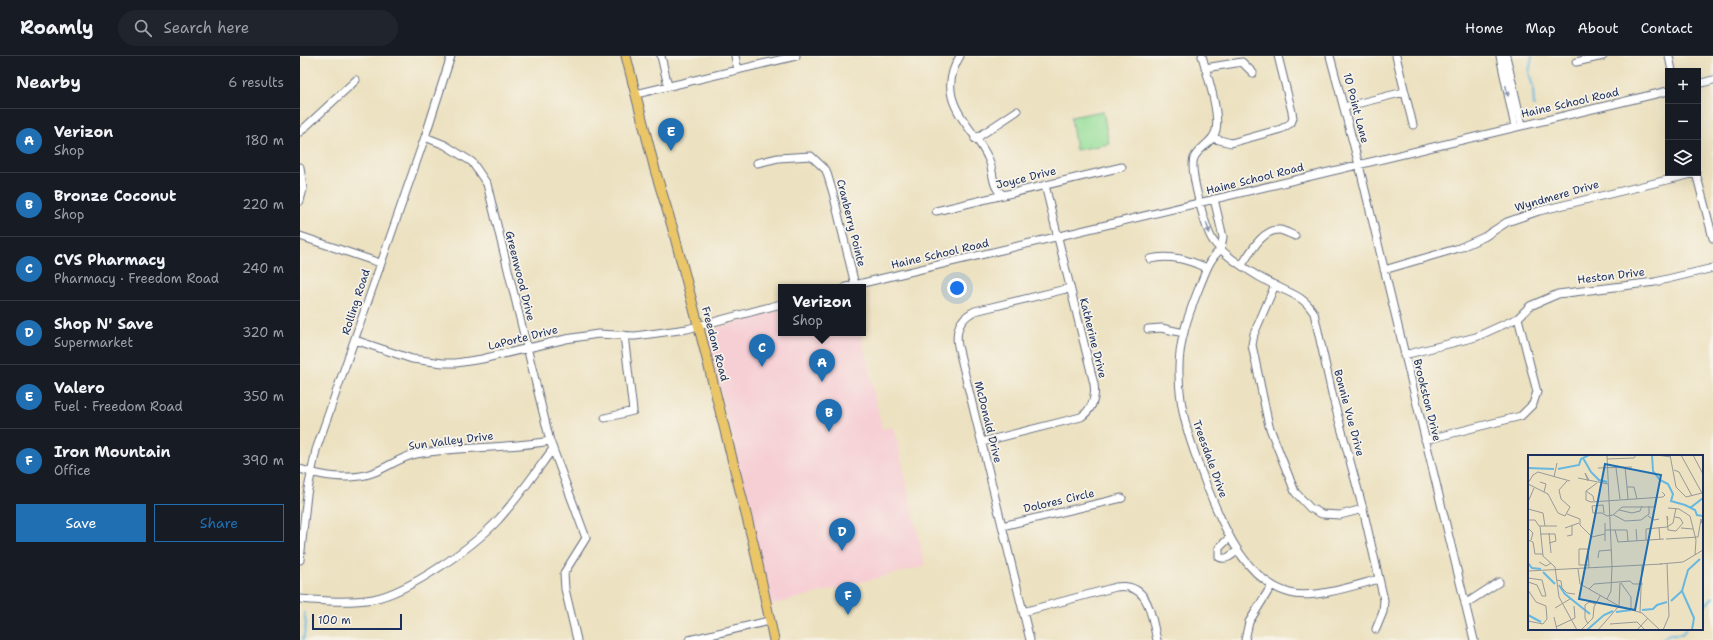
<!DOCTYPE html>
<html lang="en">
<head>
<meta charset="utf-8">
<style>
  :root { --surface:#171b24; --page:#20242c; --text:#f1f3f6; --muted:#9ea1a6; --line:#363941; --accent:#1f6fb2 }
  body { margin:0; font-family:"Shantell Sans",sans-serif; background:var(--page); color:var(--text) }
  .controls { position:absolute; right:12px; top:12px; display:grid; overflow:hidden; border-radius:0px; box-shadow:0 4px 16px #0002 }
  .controls button { width:36px; height:36px; display:grid; place-items:center; padding:0; border:0; border-bottom:1px solid var(--line); background:var(--surface); color:var(--text); font:20px sans-serif }
  .scale { position:absolute; left:12px; bottom:10px; width:90px; box-sizing:border-box; padding-left:4px; border:2px solid #1b2f5e; border-top:0; font-size:11px; line-height:14px; white-space:nowrap; color:#1b2f5e; -webkit-text-stroke:3px #f7f3e8; paint-order:stroke }
  .you { position:absolute; left:657px; top:232px; width:14px; height:14px; margin:-10px; border:3px solid #fff; border-radius:50%; background:#1a73e8; box-shadow:0 0 0 6px #1a73e833 }
  .badge { display:grid; place-items:center; width:26px; height:26px; border-radius:50%; background:var(--accent); color:#fff; font-size:13px; font-weight:700 }
  .pin { position:absolute; translate:-50% -33px; filter:drop-shadow(0 1px 2px #0008) }
  .pin::after { content:''; position:absolute; top:21px; width:14px; height:12px; background:inherit; clip-path:polygon(0 0,100% 0,50% 100%) }
  .popup { position:absolute; left:478px; top:228px; width:88px; height:52px; box-sizing:border-box; display:grid; place-content:center; border-radius:0px; background:var(--surface); filter:drop-shadow(0 1px 3px #0005); font-size:13px; white-space:nowrap; color:var(--muted) }
  .popup b { font-size:15px; color:var(--text) }
  .popup::after { content:''; position:absolute; left:50%; top:100%; margin-left:-8px; border:8px solid transparent; border-top-color:var(--surface) }
  .list { margin:0; padding:0; list-style:none }
  h2 { display:flex; justify-content:space-between; align-items:center; height:52px; margin:0; padding:0 16px; font-size:17px }
  h2 small { font-size:13px; font-weight:400; color:var(--muted) }
  .list li { display:grid; grid-template-columns:26px 1fr auto; gap:12px; align-items:center; box-sizing:border-box; height:64px; padding:0 16px; border-top:1px solid var(--line) }
  .list b { display:block; font-size:15px; white-space:nowrap }
  .list p { margin:0; font-size:13px; white-space:nowrap; color:var(--muted) }
  .list em { font-size:13px; font-style:normal; color:var(--muted) }
  .actions { display:flex; gap:8px; padding:12px 16px }
  .actions a { flex:1; padding:9px 0; border:1px solid var(--accent); border-radius:0px; text-align:center; font-size:14px; color:var(--accent) }
  .actions .main { background:var(--accent); color:#fff }
  .icon { flex:none; width:22px; height:22px; fill:none; stroke:currentColor; stroke-width:2; stroke-linecap:round; stroke-linejoin:round }
  .map { position:relative; flex:none; width:1413px; height:584px; overflow:hidden }
  header { display:flex; align-items:center; gap:24px; box-sizing:border-box; height:56px; padding:0 20px; background:var(--surface); border-bottom:1px solid var(--line) }
  header strong { font-size:19px }
  nav { display:flex; gap:22px; margin-inline-start:auto; font-size:14px }
  .search { width:280px; height:36px; background:var(--page); display:flex; align-items:center; gap:10px; box-sizing:border-box; padding:0 14px; border-radius:22px; color:var(--muted); font-size:15px }
  main { display:flex }
  aside { flex:1; background:var(--surface) }
  .map>svg:first-child { display:block }
  .built { fill:#f6cfd5 }
  .green { fill:#96df9a; stroke:#58877c }
  .lines { fill:none; stroke-linecap:round; stroke-linejoin:round }
  .stream { stroke:#66b8e1; stroke-width:2 }
  .minor-casing { stroke:#646d80; stroke-width:9 }
  .major-casing { stroke:#646d80; stroke-width:11 }
  .minor { stroke:#fff; stroke-width:7 }
  .major { stroke:#eac669; stroke-width:9 }
  .oneway { fill:#8d97ae }
  .labels { text-anchor:middle; dominant-baseline:central; stroke-width:3.5; stroke-linejoin:round; paint-order:stroke }
  .street-label { font-size:11px; fill:#1b2f5e; stroke:#f7f3e8 }
  .inset-river { fill:none; stroke:#66b8e1; stroke-width:2 }
  .inset-road { fill:none; stroke:#989a99; stroke-width:1 }
  .view { fill:#1f6fb2; fill-opacity:0.15; stroke:#1f6fb2; stroke-width:2 }
  .inset-edge { fill:none; stroke:#1b2f5e; stroke-width:2 }
</style>
</head>
<body>
<header>
<strong>Roamly</strong>
<div class="search"><svg class="icon" aria-label="search" viewBox="0 0 24 24"><circle cx="10" cy="10" r="6"/><path d="M15 15l6 6"/></svg>Search here</div>
<nav><a>Home</a><a>Map</a><a>About</a><a>Contact</a></nav>
</header>
<main>
<aside>
<h2>Nearby<small>6 results</small></h2>
<ul class="list">
<li><span class="badge">A</span><div><b>Verizon</b><p>Shop</p></div><em>180 m</em></li>
<li><span class="badge">B</span><div><b>Bronze Coconut</b><p>Shop</p></div><em>220 m</em></li>
<li><span class="badge">C</span><div><b>CVS Pharmacy</b><p>Pharmacy · Freedom Road</p></div><em>240 m</em></li>
<li><span class="badge">D</span><div><b>Shop N' Save</b><p>Supermarket</p></div><em>320 m</em></li>
<li><span class="badge">E</span><div><b>Valero</b><p>Fuel · Freedom Road</p></div><em>350 m</em></li>
<li><span class="badge">F</span><div><b>Iron Mountain</b><p>Office</p></div><em>390 m</em></li>
</ul>
<div class="actions"><a class="main">Save</a><a>Share</a></div>
</aside>
<div class="map">
<svg width="1413" height="584" viewBox="0 0 1413 584">
  <rect width="100%" height="100%" fill="#f7f3e8"/>
  <filter id="ink" filterUnits="userSpaceOnUse"><feTurbulence type="fractalNoise" baseFrequency=".025" numOctaves="2"/><feDisplacementMap in="SourceGraphic" scale="8" xChannelSelector="R" yChannelSelector="G"/><feConvolveMatrix kernelMatrix="1 2 1 2 8 2 1 2 1" color-interpolation-filters="sRGB"/></filter>
  <filter id="wash" filterUnits="userSpaceOnUse"><feTurbulence type="fractalNoise" baseFrequency=".012" numOctaves="4" result="noise"/><feDisplacementMap in="SourceGraphic" scale="16" xChannelSelector="R" yChannelSelector="G"/><feGaussianBlur stdDeviation="0.9" result="paint"/><feColorMatrix in="noise" values="0 0 0 0 0 0 0 0 0 0 0 0 0 0 0 0 0 1.4 0 .05"/><feComposite in="paint" operator="in"/></filter>
  <g filter="url(#wash)">
    <rect width="100%" height="100%" fill="#ece1c0"/>
    <path class="built" d="M 481,254 L 481,277 L 561,277 L 582,373 L 594,371 L 625,510 L 470,549 L 408,284 L 408,280 L 416,272 Z"/>
    <path class="green" d="M 803,55 L 809,88 L 776,94 L 771,61 Z"/>
    <g class="lines">
      <path class="stream" d="M 1232,0 L 1229,17 L 1233,31 L 1234,50
        M 1402,553 L 1413,541
        M 3,584 L 6,568 L 4,557
        M 1360,584 L 1369,578 L 1382,578 L 1386,573"/>
    </g>
  </g>
  <g filter="url(#ink)">
    <g class="lines">
      <defs>
        <path id="minor" d="M 361,0 L 368,30
          M 435,0 L 438,14
          M 660,0 C 632,46 674,69 689,104 C 694,116 691,133 704,139
          M 902,0 C 907,18 920,57 916,74 C 914,86 899,91 894,102 C 889,114 906,177 914,186 C 928,203 956,220 976,230 C 992,238 1003,240 1014,257 L 1033,342 L 1063,453 L 1084,544 L 1083,556 L 1076,573
          M 1030,0 L 1059,109 L 1174,584
          M 1096,0 L 1113,69
          M 1200,0 L 1215,71
          M 1206,0 L 1222,69
          M 1369,0 L 1372,15
          M 1276,6 L 1303,0
          M 905,12 L 942,6 L 953,17
          M 1398,28 L 1413,24
          M 336,38 L 496,0
          M 1044,51 L 1104,36
          M 0,76 L 56,24
          M 125,81 L 145,89 L 172,106 L 187,128 L 250,385 L 286,482 L 264,517 L 265,533 L 277,584
          M 912,82 L 931,87 L 981,73 L 991,67 L 993,62 L 992,56 L 978,0
          M 675,83 L 717,55
          M 457,107 L 478,102 L 511,100 L 526,114 L 533,137 L 555,229
          M 0,111 L 3,133 L 0,145
          M 1396,117 L 1413,182
          M 914,143 L 923,181 L 921,193
          M 636,155 L 822,111
          M 0,180 L 80,207
          M 921,193 C 909,203 905,218 899,232 C 888,259 878,288 879,317 C 879,357 892,391 906,428 C 922,468 944,524 990,537 C 1012,544 1056,529 1079,523
          M 850,203 C 870,198 889,204 907,212
          M 942,209 C 950,197 963,172 980,174 C 985,175 990,178 995,180
          M 1084,214 L 1159,192 L 1184,181 L 1207,166 L 1239,155 L 1396,117
          M 975,229 L 954,278 L 952,289 L 969,370 L 995,436 L 1010,452 L 1022,458 L 1040,459 L 1063,453
          M 546,231 L 1368,35
          M 1218,262 L 1230,250 L 1258,238 L 1355,226 L 1413,212
          M 848,273 L 861,272 L 884,277
          M 55,284 L 112,303 L 143,307 L 156,307 L 182,303 L 266,283 L 298,278 L 335,280 L 387,273 L 481,248
          M 1104,299 L 1176,281 L 1218,262 L 1237,336 L 1233,348 L 1221,360 L 1125,384
          M 305,362 L 333,355 L 324,279
          M 682,386 L 781,361 C 793,353 796,342 794,328 L 745,129
          M 0,413 C 21,420 50,425 72,417 C 87,412 100,401 116,398 C 160,390 206,393 250,385
          M 702,470 L 822,442
          M 930,481 L 919,492 L 919,501 C 926,505 932,499 938,494
          M 0,504 L 7,438 L 16,394 L 125,81 L 151,0
          M 0,543 C 24,545 49,547 73,543 C 109,536 173,491 198,464 C 218,442 235,417 252,394
          M 1165,548 L 1199,526
          M 723,556 L 816,531 C 850,526 851,560 857,584
          M 389,584 L 469,565
          M 730,584 L 658,290 C 655,274 660,262 675,255 L 770,232
          M 945,584 L 949,566 L 972,529"/>
        <path id="major" d="M 326,0 L 355,114 L 372,170 L 404,291 L 454,490 L 474,584"/>
      </defs>
      <use href="#minor" class="minor-casing"/>
      <use href="#major" class="major-casing"/>
      <use href="#minor" class="minor"/>
      <use href="#major" class="major"/>
    </g>
    <defs><path id="oneway-solid" d="M-6-.8H1V-3.2L6.5 0L1 3.2V.8H-6Z"/></defs>
    <g class="oneway">
      <use href="#oneway-solid" transform="translate(1207 35) rotate(78)"/>
      <use href="#oneway-solid" transform="translate(908 172) rotate(72)"/>
    </g>
  </g>
  <g class="labels">
    <g class="street-label">
      <text transform="translate(1270 47) rotate(-13)">Haine School Road</text>
      <text transform="translate(1056 52) rotate(75)">10 Point Lane</text>
      <text transform="translate(726 122) rotate(-14)">Joyce Drive</text>
      <text transform="translate(955 123) rotate(-14)">Haine School Road</text>
      <text transform="translate(1257 140) rotate(-16)">Wyndmere Drive</text>
      <text transform="translate(551 167) rotate(76)">Cranberry Pointe</text>
      <text transform="translate(640 198) rotate(-13)">Haine School Road</text>
      <text transform="translate(220 220) rotate(76)">Greenwood Drive</text>
      <text transform="translate(1311 220) rotate(-7)">Heston Drive</text>
      <text transform="translate(56 246) rotate(-72)">Rolling Road</text>
      <text transform="translate(223 282) rotate(-14)">LaPorte Drive</text>
      <text transform="translate(793 282) rotate(76)">Katherine Drive</text>
      <text transform="translate(415 288) rotate(75)">Freedom Road</text>
      <text transform="translate(1127 344) rotate(76)">Brookston Drive</text>
      <text transform="translate(1049 357) rotate(75)">Bonnie Vue Drive</text>
      <text transform="translate(688 366) rotate(76)">McDonald Drive</text>
      <text transform="translate(151 385) rotate(-7)">Sun Valley Drive</text>
      <text transform="translate(910 403) rotate(70)">Treesdale Drive</text>
      <text transform="translate(759 445) rotate(-13)">Dolores Circle</text>
    </g>
  </g>
  <g transform="translate(1228 399)">
    <rect width="175" height="175" fill="#ece1c0"/>
    <path class="inset-river" d="M 124,0 L 125,16 L 132,25 L 140,29 L 145,39 L 143,46 L 157,50 L 167,55 L 169,60 L 175,61M 55,3 L 63,17 L 71,25 L 79,27M 0,13 L 26,14M 30,14 L 51,10 L 53,4 L 61,0M 162,53 L 175,43M 0,108 L 4,113 L 13,114M 15,117 L 27,129M 31,130 L 37,139 L 62,159M 143,146 L 155,135M 114,155 L 125,154 L 129,150 L 139,147M 88,157 L 103,155M 0,160 L 13,167M 59,175 L 76,160 L 85,156M 164,175 L 166,163 L 154,136 L 160,115 L 172,104"/>
    <path class="inset-road" d="M 79,0 L 84,111 L 83,136 L 79,144M 129,0 L 143,2M 142,0 L 148,32 L 158,42 L 174,38M 153,0 L 175,40M 165,0 L 175,19M 79,4 L 106,3 L 108,0M 97,12 L 99,32M 70,13 L 104,12M 88,13 L 92,44M 146,15 L 151,17 L 164,41M 26,22 L 29,8M 50,23 L 80,29M 60,26 L 57,18 L 61,25M 12,27 L 18,29 L 16,37M 0,28 L 5,20 L 10,17 L 42,26M 0,29 L 20,39 L 30,58 L 37,61 L 42,52 L 33,44 L 31,35M 31,35 L 39,26M 58,36 L 65,41 L 66,46M 100,44 L 99,32 L 106,32 L 109,44M 58,45 L 63,47 L 135,42 L 137,40 L 134,37M 58,45 L 58,36 L 69,28M 0,47 L 6,33M 140,53 L 151,54 L 162,61 L 168,85 L 167,100M 0,54 L 15,58 L 17,71M 91,55 L 104,58 L 112,56 L 114,51M 76,58 L 75,50 L 64,51 L 65,58 L 74,58 L 79,61 L 85,60 L 94,52 L 126,52M 39,59 L 52,64 L 52,70 L 64,82 L 77,79M 86,60 L 97,66 L 113,65 L 121,59 L 121,51M 120,61 L 126,65 L 131,64M 0,65 L 7,65 L 11,71 L 29,71M 140,65 L 139,61 L 140,75 L 148,76 L 155,68 L 152,63 L 147,62M 77,68 L 77,86M 12,71 L 15,101 L 27,112 L 31,142 L 49,175M 0,73 L 5,78 L 3,85M 37,73 L 51,68M 131,73 L 132,85M 153,73 L 165,74M 108,74 L 109,86M 77,75 L 99,75 L 100,86M 87,75 L 90,87 L 136,84M 21,78 L 23,98M 12,79 L 27,79 L 28,86 L 21,88M 39,81 L 44,80 L 44,70M 138,84 L 170,82 L 173,64 L 174,67 L 172,69M 0,85 L 5,87 L 7,99 L 15,99M 118,85 L 118,74 L 139,72 L 145,68 L 148,53M 70,103 L 71,96 L 83,95M 11,107 L 18,111 L 23,108M 132,109 L 155,107 L 175,95M 60,110 L 51,110 L 51,94 L 60,94 L 61,113M 50,114 L 52,129 L 91,151 L 114,158 L 132,175M 0,116 L 134,109M 0,123 L 14,125 L 18,141 L 14,141 L 9,130 L 0,127M 29,125 L 33,126 L 34,133 L 39,138 L 47,139M 93,128 L 103,142 L 103,155M 61,134 L 66,129 L 102,126 L 105,129 L 115,129M 0,135 L 8,147 L 18,151 L 19,164 L 15,169 L 0,166M 27,153 L 42,144M 112,157 L 114,110M 26,162 L 29,175M 60,169 L 57,163 L 57,150 L 61,147 L 68,149M 82,169 L 109,167 L 117,175M 28,172 L 47,163 L 46,151M 53,175 L 65,163 L 66,152 L 72,141M 70,175 L 91,151 L 92,128M 109,175 L 120,163M 135,175 L 141,161 L 139,109"/>
    <path class="view" d="M 77,9 L 133,20 L 107,155 L 51,144 Z"/>
    <rect width="175" height="175" class="inset-edge"/>
  </g>
</svg>
<div class="controls">
<button>+</button>
<button>−</button>
<button><svg class="icon" aria-label="layers" viewBox="0 0 24 24"><path d="M12 4l9 5-9 5-9-5zM3 14l9 5 9-5"/></svg></button>
</div>
<div class="scale">100 m</div>
<div class="you"></div>
<div class="pin badge" style="left:522px;top:326px">A</div>
<div class="popup"><b>Verizon</b>Shop</div>
<div class="pin badge" style="left:529px;top:376px">B</div>
<div class="pin badge" style="left:462px;top:311px">C</div>
<div class="pin badge" style="left:542px;top:495px">D</div>
<div class="pin badge" style="left:371px;top:95px">E</div>
<div class="pin badge" style="left:548px;top:559px">F</div>
</div>
</main>
</body>
</html>
